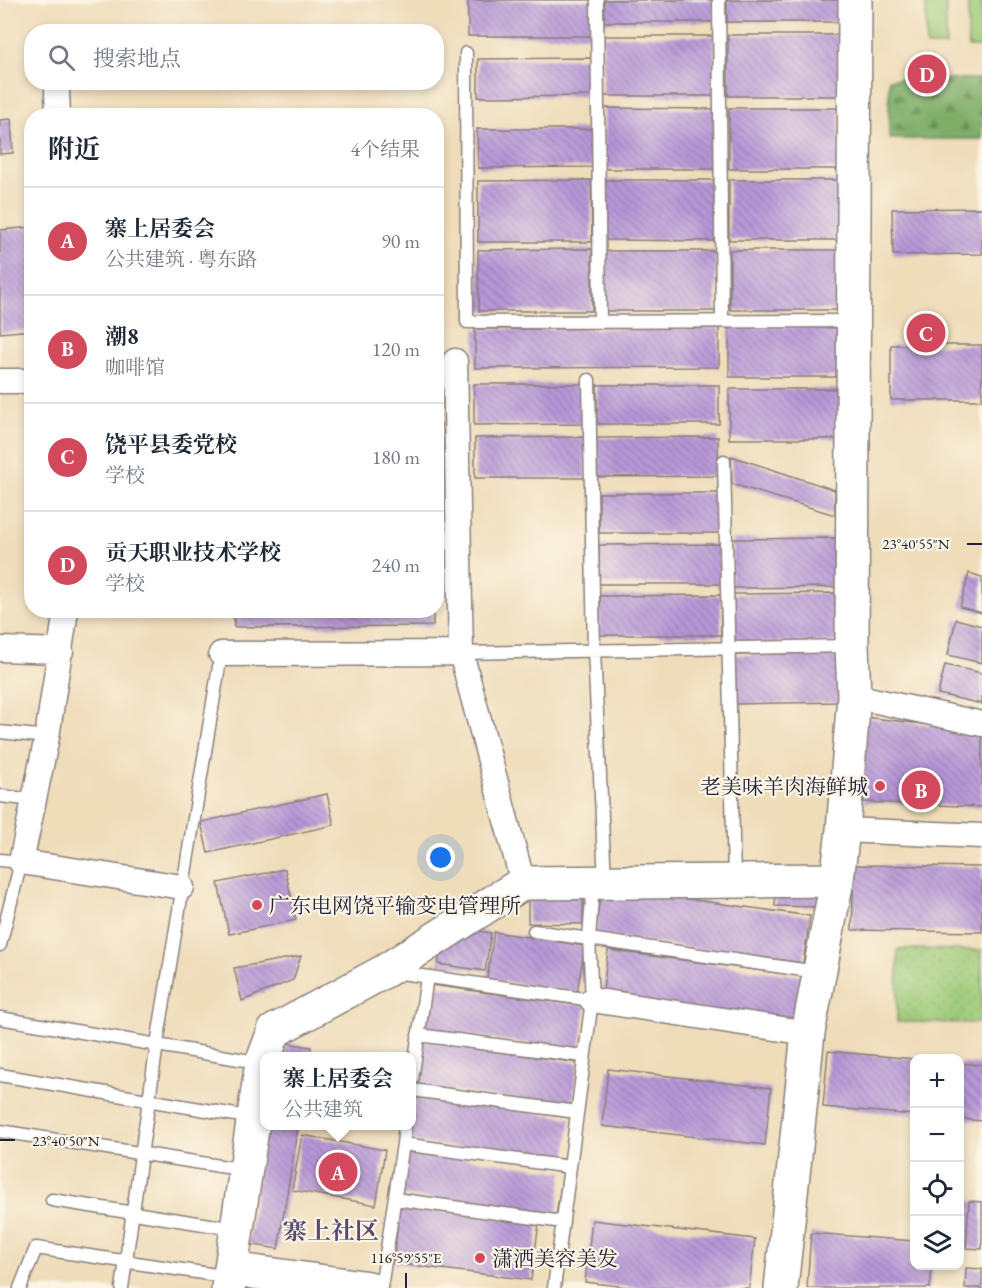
<!DOCTYPE html>
<html lang="zh">
<head>
<meta charset="utf-8">
<style>
  :root { --surface:#fff; --page:#f2f2f3; --text:#1f2937; --muted:#747a83; --line:#e0e1e3; --accent:#d1495b }
  body { margin:0; font-family:"EB Garamond","Noto Serif SC",serif; background:var(--page); color:var(--text) }
  .controls { position:absolute; right:18px; bottom:18px; display:grid; overflow:hidden; border-radius:12px; box-shadow:0 3px 9px #0003 }
  .controls button { width:54px; height:54px; display:grid; place-items:center; padding:0; border:0; border-bottom:2px solid var(--line); background:var(--surface); color:var(--text); font:30px sans-serif }
  .you { position:absolute; left:441px; top:858px; width:21px; height:21px; margin:-15px; border:4px solid #fff; border-radius:50%; background:#1a73e8; box-shadow:0 0 0 9px #1a73e833 }
  .badge { display:grid; place-items:center; width:39px; height:39px; border-radius:50%; background:var(--accent); color:#fff; font-size:20px; font-weight:700 }
  .pin { position:absolute; translate:-50% -50%; border:3px solid #fff; box-shadow:0 2px 6px #0006 }
  .popup { position:absolute; left:260px; top:1052px; width:156px; height:78px; box-sizing:border-box; display:grid; place-content:center; border-radius:12px; background:var(--surface); filter:drop-shadow(0 2px 4px #0005); font-size:20px; white-space:nowrap; color:var(--muted) }
  .popup b { font-size:22px; color:var(--text) }
  .popup::after { content:''; position:absolute; left:50%; top:100%; margin-left:-12px; border:12px solid transparent; border-top-color:var(--surface) }
  .list { margin:0; padding:0; list-style:none }
  h2 { display:flex; justify-content:space-between; align-items:center; height:78px; margin:0; padding:0 24px; font-size:26px }
  h2 small { font-size:20px; font-weight:400; color:var(--muted) }
  .list li { display:grid; grid-template-columns:39px 1fr auto; gap:18px; align-items:center; box-sizing:border-box; height:108px; padding:0 24px; border-top:2px solid var(--line) }
  .list b { display:block; font-size:22px; white-space:nowrap }
  .list p { margin:0; font-size:20px; white-space:nowrap; color:var(--muted) }
  .list em { font-size:20px; font-style:normal; color:var(--muted) }
  .icon { flex:none; width:33px; height:33px; fill:none; stroke:currentColor; stroke-width:2; stroke-linecap:round; stroke-linejoin:round }
  .map { position:relative; flex:none; width:982px; height:1288px; overflow:hidden }
  .search { position:absolute; background:var(--surface); box-shadow:0 3px 9px #0003; left:24px; top:24px; width:420px; height:66px; display:flex; align-items:center; gap:15px; box-sizing:border-box; padding:0 21px; border-radius:24px; color:var(--muted); font-size:22px }
  .panel { position:absolute; background:var(--surface); box-shadow:0 3px 9px #0003; left:24px; top:108px; width:420px; height:510px; border-radius:24px }
  .map>svg:first-child { display:block }
  .grass { fill:url(#grass-dots); stroke:#607659; stroke-width:1.5 }
  .forest { fill:url(#forest-firs); stroke:#506852; stroke-width:1.5 }
  .pitch { fill:#9dca77; stroke:#607659; stroke-width:1.5 }
  .building { fill:url(#building-back-hatch) }
  .lines { fill:none; stroke-linecap:round; stroke-linejoin:round }
  .lane-casing { stroke:#887f7a; stroke-width:15 }
  .street-casing { stroke:#887f7a; stroke-width:27 }
  .secondary-casing { stroke:#887f7a; stroke-width:36 }
  .lane { stroke:#fff; stroke-width:12 }
  .street { stroke:#fff; stroke-width:24 }
  .secondary { stroke:#fff; stroke-width:33 }
  .ticks { fill:none; stroke:#22223b; stroke-width:2 }
  .poi-dot { fill:#d1495b; stroke:#fcf5e5; stroke-width:2 }
  .labels { text-anchor:middle; dominant-baseline:central; stroke-width:4.5; stroke-linejoin:round; paint-order:stroke }
  .poi-label { font-size:21px; fill:#22223b; stroke:#fcf5e5; text-anchor:start }
  .quarter-label { font-size:24px; font-weight:bold; fill:#564b72; stroke:#fcf5e5 }
  .ticks-label { font-size:15px; text-anchor:middle; fill:#22223b; stroke:#fcf5e5; stroke-width:4.5; stroke-linejoin:round; paint-order:stroke }
</style>
</head>
<body>
<div class="map">
<svg width="982" height="1288" viewBox="0 0 982 1288">
  <defs>
    <pattern id="grass-dots" width="8" height="8" patternUnits="userSpaceOnUse" patternTransform="scale(1.5)"><rect width="8" height="8" fill="#9dca77"/><path d="M2 2h.1M6 6h.1" fill="none" stroke="#87ad68" stroke-width="1.8" stroke-linecap="round"/></pattern>
    <pattern id="forest-firs" width="22" height="20" patternUnits="userSpaceOnUse" patternTransform="scale(1.5)"><rect width="22" height="20" fill="#7eae68"/><path d="M5 1l3.5 6h-7zM16 11l3.5 6h-7z" fill="#678d57"/></pattern>
    <pattern id="building-back-hatch" width="6" height="6" patternUnits="userSpaceOnUse" patternTransform="scale(1.5)"><rect width="6" height="6" fill="#b797d8"/><path d="M-1 5l2 2M0 0l6 6M5-1l2 2" fill="none" stroke="#947bb0"/></pattern>
  </defs>
  <rect width="100%" height="100%" fill="#fcf5e5"/>
  <filter id="ink" filterUnits="userSpaceOnUse"><feTurbulence type="fractalNoise" baseFrequency=".0167" numOctaves="2"/><feDisplacementMap in="SourceGraphic" scale="12" xChannelSelector="R" yChannelSelector="G"/><feConvolveMatrix kernelMatrix="1 2 1 2 8 2 1 2 1" color-interpolation-filters="sRGB"/></filter>
  <filter id="wash" filterUnits="userSpaceOnUse"><feTurbulence type="fractalNoise" baseFrequency=".008" numOctaves="4" result="noise"/><feDisplacementMap in="SourceGraphic" scale="24" xChannelSelector="R" yChannelSelector="G"/><feGaussianBlur stdDeviation="1.35" result="paint"/><feColorMatrix in="noise" values="0 0 0 0 0 0 0 0 0 0 0 0 0 0 0 0 0 1.4 0 .05"/><feComposite in="paint" operator="in"/></filter>
  <g filter="url(#wash)">
    <rect width="100%" height="100%" fill="#efdcb9"/>
    <path class="grass" d="M 898,949 L 982,950 L 982,1023 L 897,1022 Z"/>
    <path class="forest" d="M 889,79 L 982,79 L 982,139 L 889,139 Z"/>
    <path class="pitch" d="M 926,0 L 946,0 L 946,46 L 926,46 Z
      M 968,0 L 982,0 L 982,47 L 968,47 Z"/>
    <g id="blocks">
      <path class="building" d="M 468,0 L 592,0 L 592,36 L 468,36 Z
        M 604,0 L 714,0 L 714,22 L 604,22 Z
        M 727,0 L 838,0 L 838,22 L 727,22 Z
        M 728,35 L 839,35 L 839,96 L 728,96 Z
        M 603,36 L 715,36 L 715,96 L 603,96 Z
        M 592,58 L 592,96 L 478,97 L 478,59 Z
        M 604,108 L 715,109 L 715,169 L 604,169 Z
        M 729,108 L 839,108 L 839,169 L 729,169 Z
        M 11,119 L 13,153 L 0,154 L 0,120 Z
        M 477,129 L 592,129 L 592,167 L 478,168 Z
        M 591,180 L 592,242 L 478,242 L 478,181 Z
        M 605,180 L 715,180 L 715,241 L 605,240 Z
        M 729,180 L 840,180 L 840,240 L 729,240 Z
        M 982,208 L 982,254 L 893,255 L 892,209 Z
        M 32,227 L 32,330 L 0,333 L 0,230 Z
        M 592,249 L 592,311 L 479,311 L 478,250 Z
        M 730,250 L 841,250 L 841,310 L 730,310 Z
        M 605,251 L 716,251 L 716,311 L 605,311 Z
        M 729,327 L 843,327 L 843,377 L 729,377 Z
        M 719,328 L 719,367 L 475,368 L 475,329 Z
        M 891,345 L 982,345 L 982,400 L 891,400 Z
        M 474,384 L 584,384 L 584,424 L 474,425 Z
        M 597,385 L 719,385 L 719,424 L 597,424 Z
        M 729,389 L 843,389 L 843,439 L 729,439 Z
        M 436,423 L 441,423 L 442,480 L 436,480 Z
        M 585,437 L 585,478 L 475,478 L 475,438 Z
        M 718,437 L 718,476 L 597,477 L 597,438 Z
        M 731,456 L 835,490 L 835,515 L 732,484 Z
        M 599,493 L 720,493 L 721,533 L 599,533 Z
        M 838,538 L 839,587 L 732,588 L 732,539 Z
        M 721,544 L 721,584 L 599,584 L 599,545 Z
        M 969,573 L 982,577 L 982,613 L 960,607 Z
        M 839,593 L 839,642 L 733,643 L 733,594 Z
        M 721,595 L 721,635 L 600,635 L 600,596 Z
        M 234,610 L 433,610 L 433,626 L 234,627 Z
        M 956,619 L 982,626 L 982,663 L 948,655 Z
        M 840,652 L 841,702 L 734,704 L 733,655 Z
        M 945,665 L 982,673 L 982,704 L 938,694 Z
        M 864,717 L 982,731 L 982,807 L 864,802 Z
        M 327,794 L 334,825 L 208,853 L 201,822 Z
        M 854,865 L 982,867 L 982,932 L 852,930 Z
        M 285,869 L 296,920 L 229,934 L 218,883 Z
        M 601,887 L 810,916 L 803,963 L 595,935 Z
        M 776,887 L 823,888 L 822,907 L 775,906 Z
        M 528,891 L 583,891 L 583,924 L 528,923 Z
        M 473,930 L 491,933 L 485,971 L 438,964 L 441,945 Z
        M 494,932 L 585,946 L 577,993 L 487,979 Z
        M 608,950 L 801,976 L 795,1023 L 602,997 Z
        M 301,956 L 293,980 L 242,1001 L 234,968 Z
        M 431,985 L 586,1006 L 580,1051 L 425,1029 Z
        M 423,1041 L 578,1063 L 572,1107 L 417,1086 Z
        M 287,1043 L 311,1047 L 310,1056 L 282,1056 Z
        M 828,1051 L 914,1059 L 914,1115 L 823,1107 Z
        M 960,1063 L 982,1065 L 982,1121 L 960,1119 Z
        M 608,1069 L 771,1088 L 765,1145 L 602,1126 Z
        M 416,1096 L 571,1118 L 565,1162 L 409,1141 Z
        M 265,1126 L 298,1126 L 278,1249 L 248,1244 Z
        M 302,1135 L 385,1150 L 376,1205 L 292,1190 Z
        M 408,1150 L 563,1172 L 556,1216 L 401,1195 Z
        M 969,1201 L 982,1202 L 982,1249 L 966,1248 Z
        M 400,1205 L 539,1223 L 531,1280 L 393,1263 Z
        M 592,1220 L 755,1239 L 749,1288 L 636,1288 L 585,1282 Z
        M 811,1233 L 914,1241 L 914,1266 L 932,1266 L 930,1288 L 807,1288 Z
        M 966,1268 L 982,1269 L 982,1288 L 965,1288 Z"/>
    </g>
  </g>
  <g filter="url(#ink)">
    <use href="#blocks" fill-opacity="0" stroke="#887f7a" stroke-width="1.5"/>
    <g class="lines">
      <defs>
        <path id="lane" d="M 597,0 L 600,321
          M 719,0 L 722,320
          M 466,53 L 467,322 L 852,321
          M 589,380 L 594,650 L 605,881
          M 724,461 L 734,879
          M 461,653 L 849,646
          M 0,732 L 47,737
          M 0,796 L 34,800
          M 0,860 L 21,862 L 0,945
          M 534,931 L 817,972
          M 394,972 L 592,1000
          M 0,1018 L 262,1063
          M 418,1035 L 583,1056
          M 0,1075 L 253,1118
          M 412,1080 L 427,977
          M 412,1090 L 577,1112
          M 0,1131 L 245,1170
          M 403,1144 L 405,1126
          M 395,1199 L 563,1222
          M 52,1200 L 235,1229
          M 20,1288 L 36,1248 L 216,1275 L 226,1271
          M 122,1288 L 157,1044 L 221,654
          M 381,1288 L 403,1144 L 570,1167
          M 554,1288 L 592,1000 L 589,939 L 593,884"/>
        <path id="street" d="M 57,92 L 58,116
          M 455,361 L 461,653
          M 0,381 L 32,381
          M 66,610 L 47,737 L 21,862 L 182,887
          M 0,649 L 61,651
          M 221,654 L 461,653 L 523,883
          M 854,696 L 982,724
          M 843,830 L 982,836
          M 592,1000 L 808,1033"/>
        <path id="secondary" d="M 231,1269 L 369,1288
          M 228,1288 L 262,1063 L 274,1031 L 385,971 L 523,883 L 837,880
          M 781,1288 L 808,1033 L 837,880 L 843,830 L 854,696 L 852,646 L 855,0"/>
      </defs>
      <use href="#lane" class="lane-casing"/>
      <use href="#street" class="street-casing"/>
      <use href="#secondary" class="secondary-casing"/>
      <use href="#lane" class="lane"/>
      <use href="#street" class="street"/>
      <use href="#secondary" class="secondary"/>
    </g>
  </g>
  <path class="ticks" d="M 967,544 L 982,544M 0,1140 L 15,1140M 406,1273 L 406,1288"/>
  <g class="poi-dot">
    <circle cx="880" cy="786" r="6"/>
    <circle cx="257" cy="905" r="6"/>
    <circle cx="480" cy="1258" r="6"/>
  </g>
  <g class="labels">
    <g class="poi-label">
      <text x="868" y="786" text-anchor="end">老美味羊肉海鲜城</text>
      <text x="269" y="905">广东电网饶平输变电管理所</text>
      <text x="492" y="1258">潇洒美容美发</text>
    </g>
    <g class="quarter-label">
      <text x="331" y="1230">寨上社区</text>
    </g>
  </g>
  <g class="ticks-label">
    <text x="916" y="549">23°40'55"N</text>
    <text x="66" y="1146">23°40'50"N</text>
    <text x="406" y="1263">116°59'55"E</text>
  </g>
</svg>
<div class="controls">
<button>+</button>
<button>−</button>
<button><svg class="icon" aria-label="locate" viewBox="0 0 24 24"><circle cx="12" cy="12" r="6"/><path d="M12 2v4M12 18v4M2 12h4M18 12h4"/></svg></button>
<button><svg class="icon" aria-label="layers" viewBox="0 0 24 24"><path d="M12 4l9 5-9 5-9-5zM3 14l9 5 9-5"/></svg></button>
</div>
<div class="you"></div>
<div class="pin badge" style="left:338px;top:1172px">A</div>
<div class="popup"><b>寨上居委会</b>公共建筑</div>
<div class="pin badge" style="left:921px;top:790px">B</div>
<div class="pin badge" style="left:926px;top:333px">C</div>
<div class="pin badge" style="left:927px;top:74px">D</div>
<div class="search"><svg class="icon" aria-label="search" viewBox="0 0 24 24"><circle cx="10" cy="10" r="6"/><path d="M15 15l6 6"/></svg>搜索地点</div>
<section class="panel">
<h2>附近<small>4个结果</small></h2>
<ul class="list">
<li><span class="badge">A</span><div><b>寨上居委会</b><p>公共建筑 · 粤东路</p></div><em>90 m</em></li>
<li><span class="badge">B</span><div><b>潮8</b><p>咖啡馆</p></div><em>120 m</em></li>
<li><span class="badge">C</span><div><b>饶平县委党校</b><p>学校</p></div><em>180 m</em></li>
<li><span class="badge">D</span><div><b>贡天职业技术学校</b><p>学校</p></div><em>240 m</em></li>
</ul>
</section>
</div>
</body>
</html>
